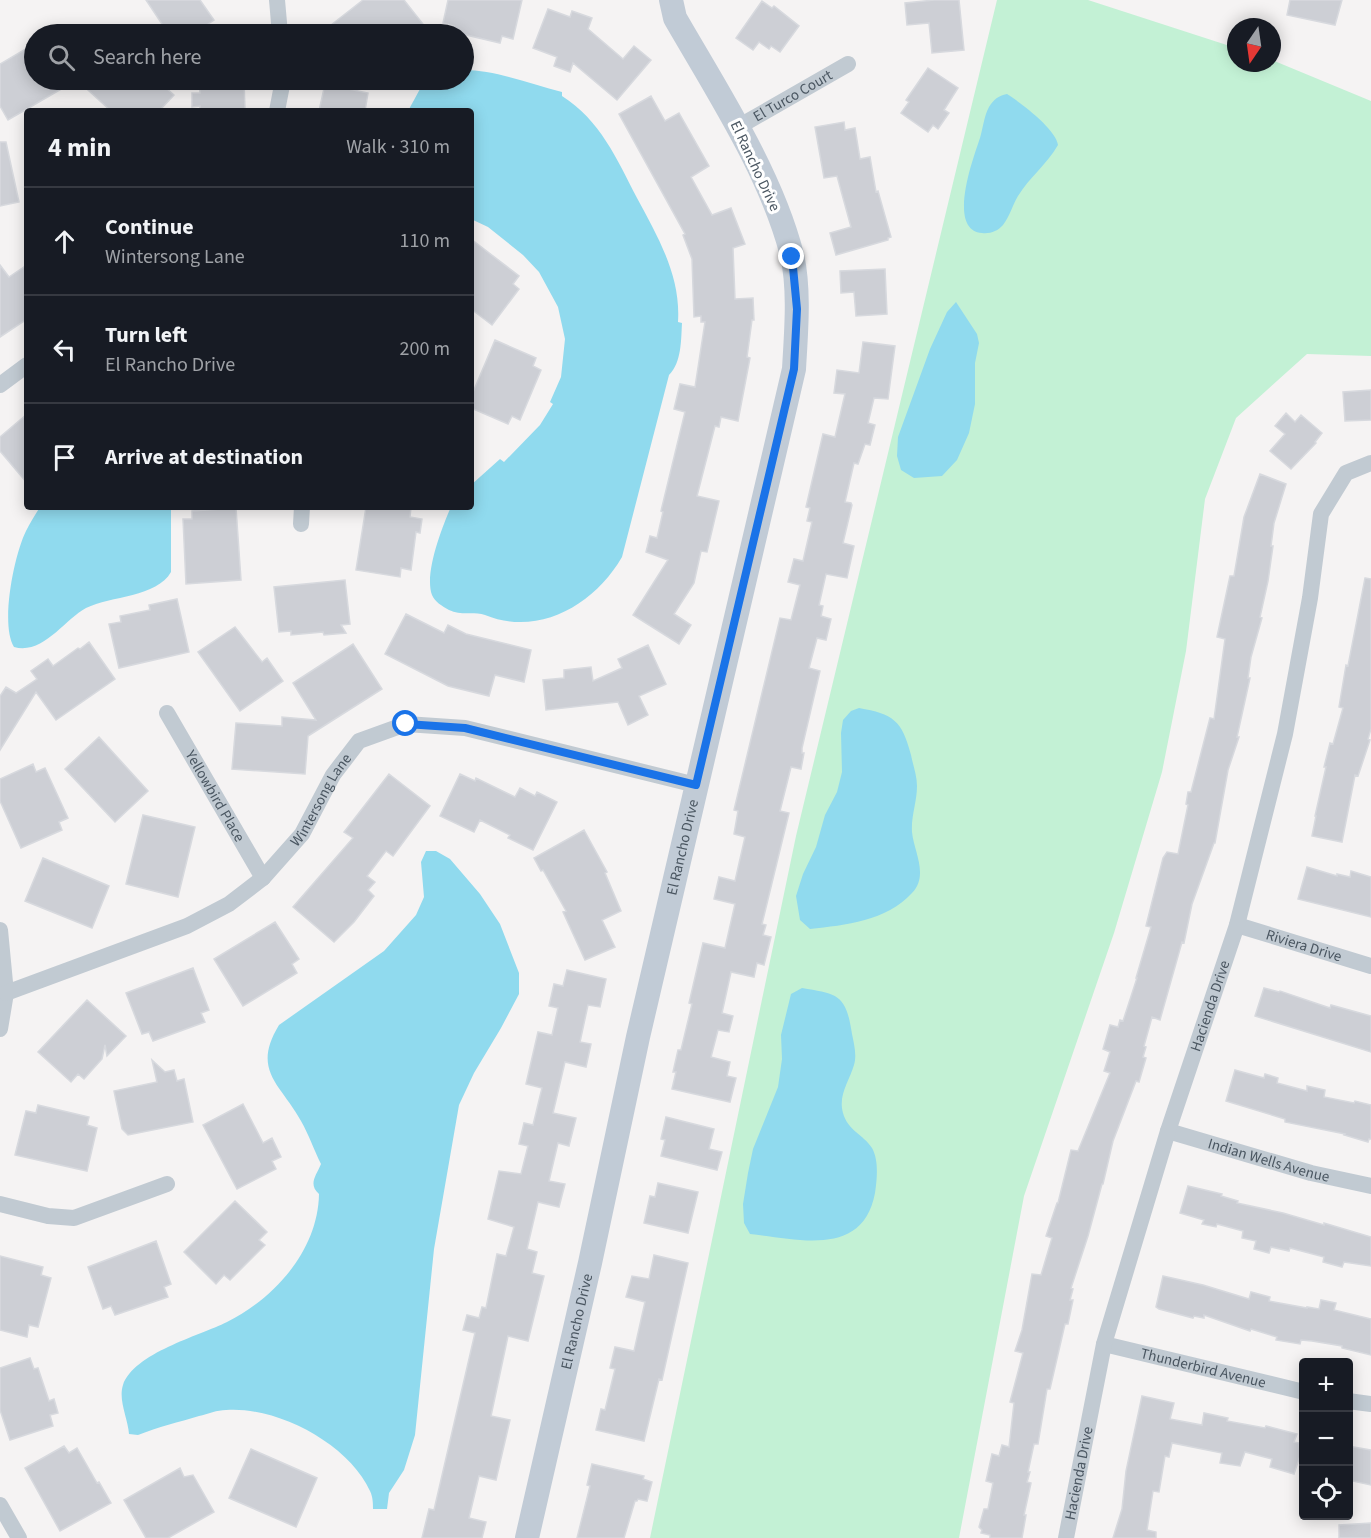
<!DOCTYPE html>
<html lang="en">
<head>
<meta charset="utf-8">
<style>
  :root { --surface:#171b24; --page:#20242c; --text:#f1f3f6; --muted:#9ea1a6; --line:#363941 }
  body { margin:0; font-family:"Source Sans 3",sans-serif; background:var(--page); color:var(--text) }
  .controls { position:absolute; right:18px; bottom:18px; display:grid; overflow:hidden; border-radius:6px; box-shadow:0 3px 15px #0003 }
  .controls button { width:54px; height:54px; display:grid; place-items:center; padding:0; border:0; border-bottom:2px solid var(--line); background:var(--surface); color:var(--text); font:30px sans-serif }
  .compass { position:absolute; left:1227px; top:18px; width:54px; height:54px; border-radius:50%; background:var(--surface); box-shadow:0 3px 15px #0003; rotate:193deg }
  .stop { position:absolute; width:18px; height:18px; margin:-14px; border:4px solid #1a73e8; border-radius:50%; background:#fff }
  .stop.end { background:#1a73e8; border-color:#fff; box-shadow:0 2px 6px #0008 }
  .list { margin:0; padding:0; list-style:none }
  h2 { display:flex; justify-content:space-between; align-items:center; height:78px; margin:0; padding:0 24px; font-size:26px }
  h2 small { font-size:20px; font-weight:400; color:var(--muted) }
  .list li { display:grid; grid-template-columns:39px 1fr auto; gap:18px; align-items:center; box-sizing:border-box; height:108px; padding:0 24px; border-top:2px solid var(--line) }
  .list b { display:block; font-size:22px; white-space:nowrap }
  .list p { margin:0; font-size:20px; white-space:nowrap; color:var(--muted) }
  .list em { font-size:20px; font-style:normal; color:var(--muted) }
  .icon { flex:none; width:33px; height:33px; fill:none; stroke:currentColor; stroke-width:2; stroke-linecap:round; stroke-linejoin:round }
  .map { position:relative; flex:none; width:1371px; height:1538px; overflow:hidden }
  .search { position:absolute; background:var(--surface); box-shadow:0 3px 15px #0003; left:24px; top:24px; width:450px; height:66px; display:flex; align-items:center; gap:15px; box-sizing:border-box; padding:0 21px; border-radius:33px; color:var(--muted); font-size:22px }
  .panel { position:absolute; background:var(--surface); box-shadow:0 3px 15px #0003; left:24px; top:108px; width:450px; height:402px; border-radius:6px }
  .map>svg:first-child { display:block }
  .green { fill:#c3f1d5 }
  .water { fill:#90daee }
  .building { fill:#cdcfd5; stroke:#d7d9de; stroke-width:1.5 }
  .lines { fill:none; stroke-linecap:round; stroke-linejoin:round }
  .street { stroke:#c1cad2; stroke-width:16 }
  .secondary { stroke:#c1cbd6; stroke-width:24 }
  .route { stroke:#1a73e8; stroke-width:8 }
  .labels { text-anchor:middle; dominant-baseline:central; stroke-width:6; stroke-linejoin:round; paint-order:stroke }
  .street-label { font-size:15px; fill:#4a5661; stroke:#fff }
</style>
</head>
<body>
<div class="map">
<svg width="1371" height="1538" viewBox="0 0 1371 1538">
  <rect width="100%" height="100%" fill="#f5f3f3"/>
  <path class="green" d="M 997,0 L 1088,0 L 1236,48 L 1236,63 L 1272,63 L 1272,60 L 1371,101 L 1371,356 L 1307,354 L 1236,418 L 1205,499 L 1186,651 L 1162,772 L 1114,933 L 1024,1196 L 959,1538 L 650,1538 L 796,836 Z"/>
  <path class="water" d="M 464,70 C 495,70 531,84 562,92 L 562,96 C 600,120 617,159 637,198 C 658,237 681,276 678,322 L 682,323 C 681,339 682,362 669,375 L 622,557 C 594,605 539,637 485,615 C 473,611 461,616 449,610 C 442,606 435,602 432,595 C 424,574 442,527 451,507 L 471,507 L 471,485 L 500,459 L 504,462 L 540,425 L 553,404 L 550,402 L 561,377 L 565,339 L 558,307 L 539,272 L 523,255 L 488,227 L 471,219 L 471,111 L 408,111 L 420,89 L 428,80 L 464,80 Z
    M 1007,94 C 1021,103 1056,129 1058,145 C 1047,164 1029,178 1018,196 C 1012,206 1010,216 1003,225 C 998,231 990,234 982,233 C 946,230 974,156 980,138 C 983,128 984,116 989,107 C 994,99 998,96 1007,94 Z
    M 956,302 L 977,334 L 979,343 L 975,363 L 975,404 L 969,433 L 957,460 L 942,476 L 914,478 L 901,470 L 897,456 L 898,437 L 930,349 L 947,312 Z
    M 40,507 L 171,507 L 171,572 C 157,597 111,596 86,608 C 64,620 43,655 14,647 C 0,625 14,555 26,531 C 30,523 35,515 40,507 Z
    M 859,708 C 893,714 902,720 911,755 C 913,765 917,776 917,786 C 917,802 911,816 912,832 C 914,852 929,875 912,893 C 886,921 846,925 810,929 L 800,920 L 796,896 L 803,874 L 816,847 L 825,815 L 837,792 L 842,772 L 841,733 L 843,720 L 851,711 Z
    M 426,851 L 436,851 L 450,859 L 480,894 L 500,924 L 519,973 L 519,994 L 501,1028 L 474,1073 L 459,1105 L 434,1249 L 415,1435 L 404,1470 L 389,1493 L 387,1509 L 373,1509 C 373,1504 373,1497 370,1491 C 349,1444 277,1406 226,1410 C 217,1410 208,1414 199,1416 C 179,1422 158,1427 138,1435 L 129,1434 C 128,1419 118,1400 123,1385 C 134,1353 199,1336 227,1322 C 275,1298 318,1250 319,1194 C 308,1184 316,1176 321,1164 C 314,1150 309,1135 301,1121 C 281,1084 251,1071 279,1025 L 384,951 L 416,915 L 424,897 L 421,862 Z
    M 802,988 C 839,994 846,995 852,1034 C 854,1044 857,1055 854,1065 C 849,1082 838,1095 843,1113 C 848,1131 863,1134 872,1148 C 879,1160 877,1180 875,1193 C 863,1258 798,1239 750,1234 L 744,1223 L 743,1204 L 748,1173 L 753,1149 L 778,1087 L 782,1059 L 781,1035 L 791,994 Z"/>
  <path class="building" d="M 146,0 L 200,0 L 214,20 L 193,34 L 148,34 L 162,24 Z
    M 363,0 L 404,0 L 423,24 L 410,34 L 339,34 L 331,25 Z
    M 448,0 L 522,0 L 513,39 L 502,36 L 500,43 L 466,35 L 465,38 L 464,34 L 452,34 L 454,26 L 443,23 Z
    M 934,0 L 959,0 L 964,50 L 932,53 L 929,23 L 907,25 L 905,3 Z
    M 1290,0 L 1342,0 L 1335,25 L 1287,15 Z
    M 762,1 L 772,8 L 774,6 L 799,26 L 780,52 L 771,46 L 769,49 L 759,42 L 753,50 L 736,38 Z
    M 548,9 L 570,17 L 572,11 L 592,18 L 588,29 L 623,59 L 634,46 L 651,60 L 617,100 L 573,63 L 570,72 L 554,66 L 557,57 L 533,48 Z
    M 34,44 L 34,80 L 77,80 L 8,120 L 0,106 L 0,64 Z
    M 928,68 L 958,88 L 944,110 L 949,113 L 938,129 L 933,125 L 928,132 L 901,113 L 909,102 L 906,100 Z
    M 77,80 L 157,80 L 174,95 L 159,111 L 111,111 Z
    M 199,80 L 244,80 L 245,111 L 200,111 L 200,106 L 192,107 L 192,93 L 200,93 Z
    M 325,84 L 368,93 L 365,111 L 319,111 Z
    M 651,96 L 665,121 L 679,113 L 709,166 L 691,177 L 712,215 L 731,208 L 745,244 L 733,248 L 735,299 L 753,298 L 754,320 L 752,320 L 747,357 L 750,358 L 738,421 L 721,417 L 719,427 L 715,426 L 697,496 L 719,501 L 707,552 L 701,551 L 694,583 L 674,614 L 691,625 L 679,644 L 633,615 L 668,560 L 646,552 L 650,536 L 657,538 L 663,512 L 661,511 L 685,412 L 674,409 L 680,384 L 695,387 L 705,322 L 701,322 L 701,316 L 694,317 L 692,259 L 683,235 L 685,234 L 619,114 Z
    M 844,122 L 845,130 L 855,128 L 860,159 L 870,157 L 876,192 L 878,191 L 891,237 L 888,238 L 888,240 L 836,255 L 830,233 L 851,227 L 837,176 L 824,178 L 815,127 Z
    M 0,142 L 6,142 L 19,202 L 0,206 Z
    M 471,239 L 519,276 L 513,284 L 519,289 L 492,325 L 471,309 Z
    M 0,265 L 9,277 L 27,265 L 27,319 L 0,337 Z
    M 885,269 L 887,314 L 856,316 L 854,292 L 841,293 L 840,271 Z
    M 495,340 L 536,358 L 533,366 L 541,370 L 520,420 L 512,416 L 508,424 L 471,408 L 471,397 Z
    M 863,342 L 895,346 L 888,399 L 874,398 L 868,423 L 875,425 L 870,445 L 865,444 L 858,464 L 854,463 L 845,502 L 851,503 L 852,505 L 843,543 L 854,546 L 847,578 L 826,574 L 819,605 L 823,606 L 821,616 L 831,619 L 826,640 L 817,638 L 809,668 L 820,671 L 802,748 L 802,753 L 804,753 L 801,769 L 791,767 L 780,811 L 789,813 L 762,924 L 766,925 L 763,935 L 771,937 L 764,965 L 757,963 L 754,977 L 731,972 L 722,1013 L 733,1016 L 729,1032 L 718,1030 L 711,1057 L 730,1062 L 727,1076 L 736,1078 L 730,1102 L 672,1089 L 676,1072 L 673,1072 L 678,1050 L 681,1050 L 692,1004 L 689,1003 L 703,943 L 725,948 L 735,904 L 714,899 L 719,877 L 735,881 L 745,837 L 734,834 L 738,811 L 734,810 L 780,618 L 791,620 L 800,585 L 788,582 L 794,559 L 803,561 L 812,522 L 807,521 L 810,508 L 806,507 L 823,434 L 835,437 L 845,394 L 834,393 L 837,370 L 859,373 Z
    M 1371,390 L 1371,420 L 1345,421 L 1343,392 Z
    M 1286,413 L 1295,422 L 1301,415 L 1322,433 L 1315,442 L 1316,443 L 1291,469 L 1270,451 L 1285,434 L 1275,426 Z
    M 27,414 L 27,483 L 0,451 L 0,437 Z
    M 1260,474 L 1286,484 L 1274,523 L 1271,546 L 1273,546 L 1268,581 L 1260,617 L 1262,618 L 1251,657 L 1248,678 L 1250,678 L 1237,737 L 1239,737 L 1228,770 L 1215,843 L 1214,843 L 1192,904 L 1184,943 L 1182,942 L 1160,1020 L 1152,1017 L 1144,1046 L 1146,1047 L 1143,1057 L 1146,1058 L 1139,1082 L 1136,1081 L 1113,1141 L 1103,1184 L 1102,1184 L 1088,1236 L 1071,1288 L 1073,1289 L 1070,1300 L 1073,1300 L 1068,1324 L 1065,1324 L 1050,1389 L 1047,1389 L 1038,1444 L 1034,1444 L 1028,1472 L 1030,1472 L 1027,1482 L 1031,1483 L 1024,1515 L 1026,1515 L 1022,1538 L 990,1538 L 990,1535 L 981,1533 L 982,1530 L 979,1527 L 984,1509 L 988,1509 L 993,1483 L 986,1481 L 992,1454 L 999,1456 L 1002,1445 L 1009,1447 L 1014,1403 L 1010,1402 L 1023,1353 L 1015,1351 L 1022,1330 L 1032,1274 L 1041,1275 L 1052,1238 L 1046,1236 L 1057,1203 L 1058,1203 L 1071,1150 L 1078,1151 L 1110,1073 L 1104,1071 L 1110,1052 L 1103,1049 L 1110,1025 L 1118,1027 L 1120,1020 L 1123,1021 L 1137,978 L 1136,978 L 1151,927 L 1146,926 L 1163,858 L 1167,852 L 1178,854 L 1188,805 L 1186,804 L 1188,792 L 1191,792 L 1210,718 L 1214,719 L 1225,639 L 1217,637 L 1230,576 L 1234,576 L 1244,517 Z
    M 366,507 L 411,507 L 410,517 L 422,519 L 420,533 L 416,532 L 411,570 L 401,568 L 400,577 L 356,570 Z
    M 236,508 L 241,580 L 186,584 L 183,519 L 192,519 L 192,511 Z
    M 1365,578 L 1371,579 L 1371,729 L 1368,739 L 1370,740 L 1358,776 L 1355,775 L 1342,842 L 1312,836 L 1316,816 L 1315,816 L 1326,767 L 1324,767 L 1330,743 L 1333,744 L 1343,708 L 1339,707 L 1346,665 L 1348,666 Z
    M 345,580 L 350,624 L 341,625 L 346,633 L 324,635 L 323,632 L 291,635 L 291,631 L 279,632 L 274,587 Z
    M 177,599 L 189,652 L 119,668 L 109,624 L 121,622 L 120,616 L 150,610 L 149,605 Z
    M 406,614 L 444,633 L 448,625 L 466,634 L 531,650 L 524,682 L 495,675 L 489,696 L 448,686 L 385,654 Z
    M 235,627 L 262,662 L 267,658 L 283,681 L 240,711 L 198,652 Z
    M 89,642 L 115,679 L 56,720 L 36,692 L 0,750 L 0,696 L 6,687 L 16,693 L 37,679 L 31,671 L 48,659 L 53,666 L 78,648 L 80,649 Z
    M 353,644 L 382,689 L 308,736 L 305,774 L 232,769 L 236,723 L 282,726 L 282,717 L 316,720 L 293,683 Z
    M 648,645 L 666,684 L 639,696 L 648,715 L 628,725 L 618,702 L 546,710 L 543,680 L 564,678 L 564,670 L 591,667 L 593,681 L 622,668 L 618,659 Z
    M 99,737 L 148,791 L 115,822 L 65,769 Z
    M 33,764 L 36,772 L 45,768 L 68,818 L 59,822 L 62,830 L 21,848 L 0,801 L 0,779 Z
    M 389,774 L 430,806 L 393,856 L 386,851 L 367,876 L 375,882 L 368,890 L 374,896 L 354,922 L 334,942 L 293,907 L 353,838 L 344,832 Z
    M 460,774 L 475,781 L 476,778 L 515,797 L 520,788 L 535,796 L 537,792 L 557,802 L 533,850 L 508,838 L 510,835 L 480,820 L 474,832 L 440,816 Z
    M 143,815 L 195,827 L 178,897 L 126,884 Z
    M 584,830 L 607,872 L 605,873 L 621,911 L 602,920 L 615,947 L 585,960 L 563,912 L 566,911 L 543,870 L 541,871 L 534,858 Z
    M 43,858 L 109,886 L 92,928 L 25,901 Z
    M 1307,867 L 1337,876 L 1337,874 L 1350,877 L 1351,871 L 1371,877 L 1371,917 L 1298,899 Z
    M 275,922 L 299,959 L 292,964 L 297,973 L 243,1006 L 214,959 Z
    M 193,968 L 209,1010 L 201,1013 L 205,1022 L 153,1041 L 149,1032 L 142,1034 L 126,993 Z
    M 567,970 L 606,979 L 600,1007 L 588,1005 L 580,1042 L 591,1044 L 586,1067 L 565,1062 L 553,1113 L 576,1118 L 569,1146 L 558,1143 L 549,1181 L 565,1184 L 559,1207 L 538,1202 L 527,1249 L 537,1252 L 532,1273 L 544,1276 L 528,1341 L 508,1336 L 491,1416 L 510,1420 L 496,1480 L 479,1476 L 469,1518 L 486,1522 L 482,1538 L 422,1538 L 429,1509 L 434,1510 L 475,1333 L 463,1330 L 467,1315 L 479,1318 L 482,1307 L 486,1308 L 497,1254 L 506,1256 L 514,1227 L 488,1219 L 499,1171 L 521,1174 L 528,1146 L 519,1144 L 524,1123 L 533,1125 L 542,1088 L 526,1084 L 538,1032 L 552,1035 L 558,1008 L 549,1006 L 554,984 L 563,986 Z
    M 1264,988 L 1279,992 L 1280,991 L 1330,1008 L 1331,1005 L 1371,1016 L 1371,1052 L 1255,1016 Z
    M 87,1000 L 126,1036 L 107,1056 L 105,1045 L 102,1059 L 84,1079 L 78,1074 L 71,1082 L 38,1052 Z
    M 152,1060 L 165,1072 L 174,1070 L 177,1081 L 184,1079 L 193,1122 L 128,1135 L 122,1129 L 114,1091 L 157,1082 Z
    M 1235,1070 L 1264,1078 L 1265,1074 L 1278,1078 L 1277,1083 L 1307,1091 L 1307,1086 L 1325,1090 L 1324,1097 L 1354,1103 L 1355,1101 L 1371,1105 L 1371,1139 L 1369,1139 L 1368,1142 L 1344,1135 L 1345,1134 L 1285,1122 L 1285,1119 L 1226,1101 Z
    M 243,1104 L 263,1143 L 272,1138 L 281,1157 L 272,1161 L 276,1169 L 237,1189 L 203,1125 Z
    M 38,1105 L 89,1117 L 87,1125 L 97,1128 L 87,1171 L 15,1155 L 26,1111 L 36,1113 Z
    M 666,1117 L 714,1129 L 709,1149 L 722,1152 L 717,1170 L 661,1156 L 665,1140 L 661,1139 Z
    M 658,1183 L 698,1192 L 688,1233 L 644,1223 L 650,1196 L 655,1197 Z
    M 1188,1186 L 1222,1194 L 1221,1196 L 1238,1201 L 1237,1203 L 1283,1213 L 1324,1225 L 1324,1223 L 1371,1237 L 1371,1266 L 1344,1262 L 1342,1267 L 1323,1262 L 1324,1257 L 1290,1248 L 1289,1251 L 1271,1247 L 1269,1253 L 1254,1249 L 1256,1241 L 1242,1238 L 1243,1231 L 1217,1224 L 1216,1227 L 1202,1224 L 1204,1220 L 1180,1213 Z
    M 235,1201 L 267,1232 L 259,1240 L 265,1245 L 230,1280 L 224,1275 L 216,1284 L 184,1252 Z
    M 156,1241 L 171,1284 L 164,1287 L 168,1297 L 115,1315 L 111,1306 L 103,1309 L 88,1267 Z
    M 654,1255 L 688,1263 L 662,1380 L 659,1379 L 644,1441 L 596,1430 L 601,1409 L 605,1410 L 615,1369 L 610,1368 L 615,1347 L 634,1351 L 645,1302 L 626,1297 L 632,1276 L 649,1279 Z
    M 0,1256 L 43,1267 L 41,1275 L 51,1278 L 38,1327 L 29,1325 L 27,1337 L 0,1330 Z
    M 1163,1276 L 1203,1285 L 1249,1299 L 1251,1292 L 1270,1297 L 1269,1301 L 1307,1308 L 1307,1307 L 1319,1309 L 1321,1300 L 1336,1303 L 1334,1310 L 1371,1319 L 1371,1355 L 1342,1348 L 1342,1346 L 1312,1341 L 1301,1340 L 1300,1344 L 1276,1340 L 1277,1337 L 1251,1329 L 1250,1331 L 1204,1315 L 1204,1318 L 1194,1316 L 1193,1318 L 1159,1309 L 1156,1307 Z
    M 30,1358 L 34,1369 L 38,1368 L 49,1401 L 54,1399 L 58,1413 L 50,1415 L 53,1426 L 10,1440 L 0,1410 L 0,1368 Z
    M 1142,1396 L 1174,1403 L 1170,1419 L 1202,1425 L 1204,1413 L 1228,1418 L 1227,1421 L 1265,1428 L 1266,1426 L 1297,1434 L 1294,1442 L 1299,1443 L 1300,1456 L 1294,1474 L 1270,1467 L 1272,1459 L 1245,1452 L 1240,1466 L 1220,1463 L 1222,1453 L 1172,1443 L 1169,1457 L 1165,1456 L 1159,1492 L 1153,1491 L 1147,1530 L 1156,1532 L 1156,1538 L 1113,1538 L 1122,1509 L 1126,1471 Z
    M 64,1446 L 69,1453 L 77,1448 L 97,1483 L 99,1482 L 111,1503 L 60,1531 L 25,1468 Z
    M 1348,1446 L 1371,1450 L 1371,1485 L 1348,1480 Z
    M 251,1449 L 317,1478 L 296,1527 L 229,1498 Z
    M 592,1464 L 644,1476 L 643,1479 L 652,1482 L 647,1501 L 638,1499 L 637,1501 L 635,1501 L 624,1538 L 577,1538 L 590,1486 L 587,1485 Z
    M 180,1468 L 184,1477 L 193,1475 L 214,1512 L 168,1538 L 146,1538 L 124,1500 Z
    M 1371,1523 L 1371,1538 L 1339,1538 L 1339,1525 Z"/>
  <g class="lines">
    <g class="street">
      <path d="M 277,0 L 280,34"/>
      <path d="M 277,111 L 283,80"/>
      <path id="s1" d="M 738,127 L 848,64"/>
      <path d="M 0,385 L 27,365"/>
      <path d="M 301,524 L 302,507"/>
      <path id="s2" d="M 167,713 L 263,878"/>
      <path id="s3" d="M 1237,925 L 1371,966"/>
      <path d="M 0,930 L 6,993 L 0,1029"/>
      <path id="s4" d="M 6,993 L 187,926 L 229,904 L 263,878 L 302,834 L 333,775 L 359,741 L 406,724 L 465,728 L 696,785"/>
      <path id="s5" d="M 1168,1131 L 1311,1173 L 1371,1186"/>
      <path d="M 0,1204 L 48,1216 L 74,1218 L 167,1184"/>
      <path id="s6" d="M 1104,1344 L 1304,1392"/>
      <path d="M 1348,1401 L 1371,1404"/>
      <path d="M 0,1505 L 19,1538"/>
      <path id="s7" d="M 1066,1538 L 1104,1344 L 1168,1131 L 1237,925 L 1285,734 L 1310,598 L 1321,514 L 1346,473 L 1371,463"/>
    </g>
    <path class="secondary" id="s8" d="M 527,1538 L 590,1263 L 638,1037 L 794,369 C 796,333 800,290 792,255 C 771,173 717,91 675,18 L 671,0"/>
  </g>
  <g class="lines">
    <path class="route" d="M 406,724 L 465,728 L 696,785 L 794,369 L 797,309 L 792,257"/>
  </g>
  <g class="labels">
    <g class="street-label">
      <text stroke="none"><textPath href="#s1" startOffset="63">El Turco Court</textPath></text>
      <text transform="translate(755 166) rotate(65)">El Rancho Drive</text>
      <text stroke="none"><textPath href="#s2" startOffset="96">Yellowbird Place</textPath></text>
      <text stroke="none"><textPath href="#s4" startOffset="381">Wintersong Lane</textPath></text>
      <text stroke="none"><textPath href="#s8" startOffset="708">El Rancho Drive</textPath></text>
      <text stroke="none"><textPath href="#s3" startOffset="70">Riviera Drive</textPath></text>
      <text stroke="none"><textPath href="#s7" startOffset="552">Hacienda Drive</textPath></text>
      <text stroke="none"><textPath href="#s5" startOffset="105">Indian Wells Avenue</textPath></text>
      <text stroke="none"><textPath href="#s8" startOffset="222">El Rancho Drive</textPath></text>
      <text stroke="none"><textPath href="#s6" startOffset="102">Thunderbird Avenue</textPath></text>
      <text stroke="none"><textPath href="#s7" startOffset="66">Hacienda Drive</textPath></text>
    </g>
  </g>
</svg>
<div class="controls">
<button>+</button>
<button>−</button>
<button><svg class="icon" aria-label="locate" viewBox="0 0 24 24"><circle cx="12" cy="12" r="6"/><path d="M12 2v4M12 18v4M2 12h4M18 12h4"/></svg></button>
</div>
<svg class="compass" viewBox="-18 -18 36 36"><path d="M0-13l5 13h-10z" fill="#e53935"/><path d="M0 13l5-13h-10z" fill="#9ea1a6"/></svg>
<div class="stop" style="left:406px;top:724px"></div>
<div class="stop end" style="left:792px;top:257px"></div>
<div class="search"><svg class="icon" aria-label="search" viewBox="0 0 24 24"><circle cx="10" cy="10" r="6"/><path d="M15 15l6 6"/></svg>Search here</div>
<section class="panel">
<h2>4 min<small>Walk · 310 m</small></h2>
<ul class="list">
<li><svg class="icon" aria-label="ahead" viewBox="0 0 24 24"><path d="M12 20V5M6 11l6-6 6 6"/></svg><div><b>Continue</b><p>Wintersong Lane</p></div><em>110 m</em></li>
<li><svg class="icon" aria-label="left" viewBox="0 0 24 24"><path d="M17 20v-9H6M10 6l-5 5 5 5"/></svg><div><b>Turn left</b><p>El Rancho Drive</p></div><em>200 m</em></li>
<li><svg class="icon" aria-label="arrive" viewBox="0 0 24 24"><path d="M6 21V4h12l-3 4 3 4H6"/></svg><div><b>Arrive at destination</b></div></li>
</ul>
</section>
</div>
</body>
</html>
